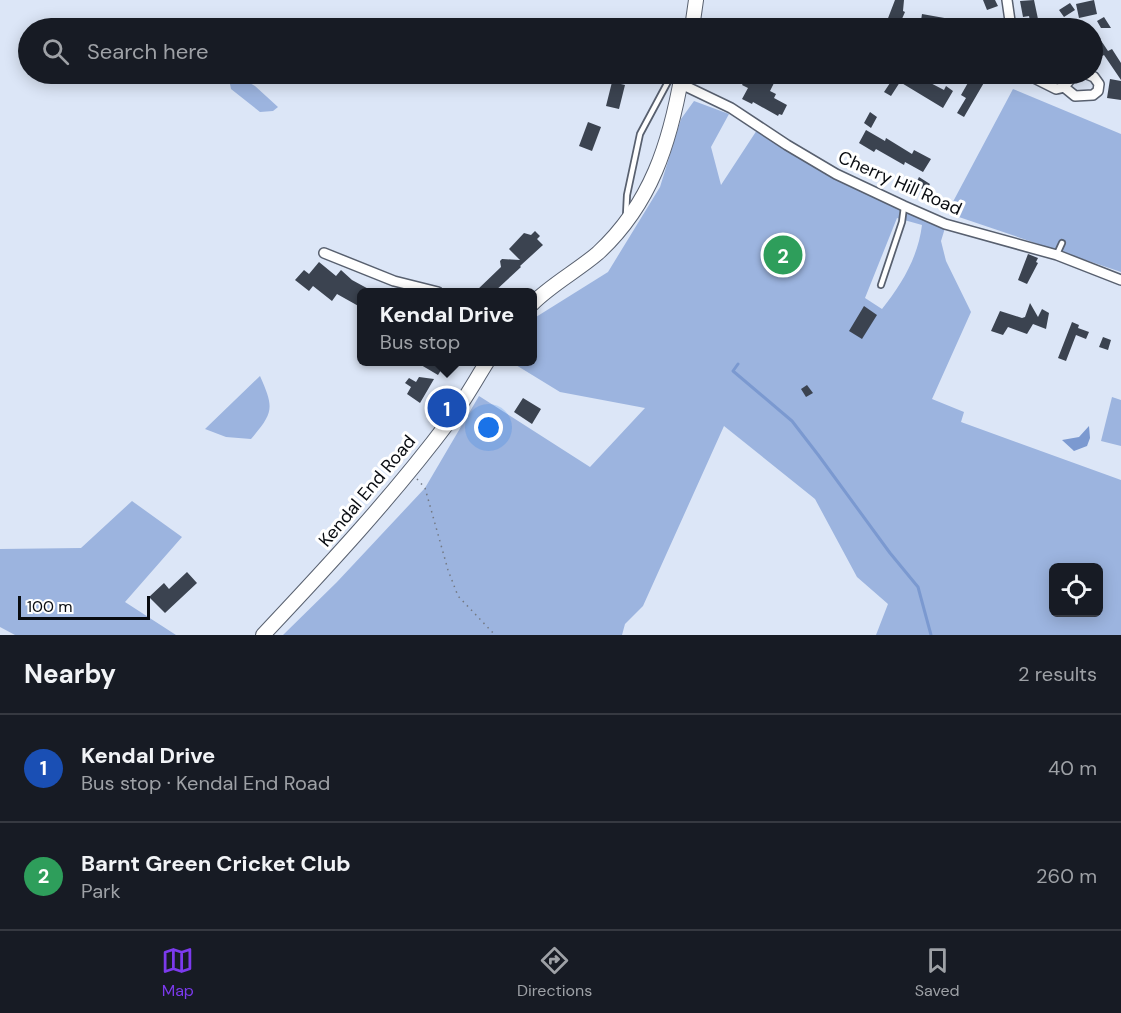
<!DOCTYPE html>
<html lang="en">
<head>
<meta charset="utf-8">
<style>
  :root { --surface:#171b24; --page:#242831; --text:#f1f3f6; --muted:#9ea1a6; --line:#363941; --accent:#7c3aed }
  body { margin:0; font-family:"DM Sans",sans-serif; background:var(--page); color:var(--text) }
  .controls { position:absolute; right:18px; bottom:18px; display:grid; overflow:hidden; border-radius:9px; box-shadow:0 3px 15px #0003 }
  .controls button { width:54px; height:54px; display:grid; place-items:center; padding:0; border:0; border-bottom:2px solid var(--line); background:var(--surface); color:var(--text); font:30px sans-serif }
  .scale { position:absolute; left:18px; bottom:15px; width:132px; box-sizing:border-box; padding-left:6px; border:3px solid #090c11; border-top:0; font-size:16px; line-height:21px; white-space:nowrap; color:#090c11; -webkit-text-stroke:4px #fff; paint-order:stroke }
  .you { position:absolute; left:489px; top:428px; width:21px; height:21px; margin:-15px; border:4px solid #fff; border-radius:50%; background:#1a73e8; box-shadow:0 0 0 9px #1a73e833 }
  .badge { display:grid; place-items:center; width:39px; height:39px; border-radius:50%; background:var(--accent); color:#fff; font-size:20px; font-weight:700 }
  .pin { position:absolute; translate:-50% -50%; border:3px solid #fff; box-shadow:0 2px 6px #0006 }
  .popup { position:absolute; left:357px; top:288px; width:180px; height:78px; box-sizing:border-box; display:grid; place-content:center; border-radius:9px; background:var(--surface); filter:drop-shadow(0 2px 4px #0005); font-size:20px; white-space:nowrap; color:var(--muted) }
  .popup b { font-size:22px; color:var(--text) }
  .popup::after { content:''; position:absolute; left:50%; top:100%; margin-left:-12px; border:12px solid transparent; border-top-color:var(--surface) }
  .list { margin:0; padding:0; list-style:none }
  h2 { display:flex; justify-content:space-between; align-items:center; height:78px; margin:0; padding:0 24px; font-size:26px }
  h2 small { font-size:20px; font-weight:400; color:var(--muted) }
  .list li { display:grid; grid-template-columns:39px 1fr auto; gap:18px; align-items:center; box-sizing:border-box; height:108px; padding:0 24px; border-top:2px solid var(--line) }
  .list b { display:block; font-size:22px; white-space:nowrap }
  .list p { margin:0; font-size:20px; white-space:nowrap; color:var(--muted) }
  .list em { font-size:20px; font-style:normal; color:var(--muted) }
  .icon { flex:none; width:33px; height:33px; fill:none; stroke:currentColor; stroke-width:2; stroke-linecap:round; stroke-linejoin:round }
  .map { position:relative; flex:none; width:1121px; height:635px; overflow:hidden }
  .search { position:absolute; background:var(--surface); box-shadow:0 3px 15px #0003; left:18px; right:18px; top:18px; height:66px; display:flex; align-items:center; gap:15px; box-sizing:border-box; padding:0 21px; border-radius:33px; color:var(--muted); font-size:22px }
  .sheet { height:294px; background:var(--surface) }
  nav { display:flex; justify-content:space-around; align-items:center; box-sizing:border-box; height:84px; border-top:2px solid var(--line); background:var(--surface); font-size:16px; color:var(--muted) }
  nav a { display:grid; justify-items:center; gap:3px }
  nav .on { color:var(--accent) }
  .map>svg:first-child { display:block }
  .green { fill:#9cb4df; fill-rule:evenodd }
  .water { fill:#7b99d0 }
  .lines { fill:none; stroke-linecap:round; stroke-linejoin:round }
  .stream { stroke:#7b99d0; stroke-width:3 }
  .building { fill:#3b4350 }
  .lane-casing { stroke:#58606f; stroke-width:8 }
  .street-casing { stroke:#58606f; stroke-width:12 }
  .secondary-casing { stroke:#58606f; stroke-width:16 }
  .path { stroke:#737984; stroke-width:1.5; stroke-dasharray:1.5 4.5; stroke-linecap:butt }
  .lane { stroke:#fff; stroke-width:4.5 }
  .street { stroke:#fff; stroke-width:9 }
  .secondary { stroke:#fff; stroke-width:14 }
  .labels { text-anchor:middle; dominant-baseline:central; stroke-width:6; stroke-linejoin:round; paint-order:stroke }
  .street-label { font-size:18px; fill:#090c11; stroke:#fff }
</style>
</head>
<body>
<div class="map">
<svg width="1121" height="635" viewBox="0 0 1121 635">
  <rect width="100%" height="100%" fill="#dce6f7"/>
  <path class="green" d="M 234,74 L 255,86 L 278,107 L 273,111 L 260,112 L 231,89 L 229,79 Z
    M 1013,89 L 1121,134 L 1121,272 L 947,213 Z
    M 694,101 L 729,114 L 711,147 L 721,185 L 757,130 L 834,178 L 945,228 L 941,241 L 946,261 L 971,312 L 932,399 L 964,412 L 961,422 L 1121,480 L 1121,635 L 876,635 L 888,604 L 857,577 L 815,499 L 724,426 L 643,606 L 625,624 L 622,635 L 283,635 L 337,582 L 425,488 L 479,396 L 590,467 L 645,408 L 560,392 L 511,362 L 532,362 L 533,322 L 536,317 L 608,272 L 660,187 L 681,119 ZM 897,218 L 922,225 C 918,257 902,284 882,309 L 865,298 ZM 1054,568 L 1098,568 L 1098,612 L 1054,612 Z
    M 260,376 C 274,408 274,412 251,439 L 226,437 L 205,429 Z
    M 1112,397 L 1121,400 L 1121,446 L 1101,441 Z
    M 132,501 L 182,537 L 125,602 L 176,635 L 15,635 L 0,627 L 0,549 L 81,548 Z"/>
  <path class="water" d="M 1089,426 L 1090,438 L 1087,446 L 1074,451 L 1062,440 L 1079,437 Z"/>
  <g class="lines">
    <path class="stream" d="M 738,364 L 733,371 L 792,421 L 819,456 L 890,553 L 918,587 L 931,635"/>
  </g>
  <path class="building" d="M 895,0 L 904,0 L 903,11 L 905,12 L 898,28 L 891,28 L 885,26 Z
    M 983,0 L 995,0 L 998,6 L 987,10 Z
    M 1034,0 L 1038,19 L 1030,21 L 1029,16 L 1023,17 L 1020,1 Z
    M 1094,0 L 1097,14 L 1079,18 L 1076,4 Z
    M 1070,3 L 1075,10 L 1064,17 L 1059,10 Z
    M 922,14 L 950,19 L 949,27 L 935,25 L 934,28 L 920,27 Z
    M 1104,17 L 1111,28 L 1101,28 L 1097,21 Z
    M 1098,36 L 1108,51 L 1112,49 L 1121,63 L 1121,80 L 1104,55 L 1097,59 L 1092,52 L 1092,40 Z
    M 748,74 L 761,74 L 775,81 L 770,91 L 776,94 L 774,98 L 787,105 L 782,115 L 779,114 L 778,116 L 753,102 L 752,104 L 742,99 L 748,88 L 742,85 Z
    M 896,74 L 919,74 L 917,76 L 944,90 L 946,86 L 953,91 L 943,108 L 900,82 L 891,96 L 884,92 Z
    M 973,74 L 989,74 L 964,117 L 957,113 L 966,98 L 961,95 Z
    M 1110,79 L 1121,81 L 1121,100 L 1107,98 Z
    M 612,82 L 625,85 L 619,109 L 606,106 Z
    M 870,112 L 877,117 L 871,128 L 864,123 Z
    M 588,122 L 601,127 L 592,151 L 579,146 Z
    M 866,130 L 885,141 L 886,138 L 912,154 L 914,150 L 931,159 L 923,172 L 905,162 L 904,165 L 876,149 L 874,152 L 859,143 Z
    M 919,177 L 930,184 L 926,191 L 915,185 Z
    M 535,231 L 540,236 L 537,239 L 543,245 L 520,266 L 521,267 L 494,292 L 475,292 L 501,267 L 500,261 L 502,259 L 520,260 L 509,249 L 524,233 L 531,235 Z
    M 1028,254 L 1038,258 L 1036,262 L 1038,263 L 1027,284 L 1018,280 Z
    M 319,262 L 336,276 L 341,270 L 352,280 L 374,292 L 362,292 L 362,308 L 337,294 L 332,301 L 313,286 L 309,291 L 295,280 L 304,270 L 309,274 Z
    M 1030,303 L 1038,317 L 1042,309 L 1049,313 L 1046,329 L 1033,324 L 1027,334 L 1008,327 L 1003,335 L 991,331 L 1000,311 L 1022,318 L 1025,317 Z
    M 864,306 L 877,315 L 862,339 L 849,331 Z
    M 1072,322 L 1079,325 L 1078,328 L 1089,332 L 1086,339 L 1076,335 L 1066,361 L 1058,358 Z
    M 1103,337 L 1111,340 L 1108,350 L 1099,347 Z
    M 416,362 L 446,362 L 438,375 Z
    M 419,377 L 434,379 L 420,403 L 407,394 L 411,387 L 405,383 L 409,378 L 416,382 Z
    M 807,385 L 813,393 L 806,397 L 801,389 Z
    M 523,398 L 541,409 L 532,424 L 514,412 Z
    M 187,572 L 197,583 L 165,613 L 149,597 L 164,583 L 169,589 Z"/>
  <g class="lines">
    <defs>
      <path id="lane" d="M 626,215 L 627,195 L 640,134 L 670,78 L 674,74
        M 1057,254 L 1062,243
        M 881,285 L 902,222 L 904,207"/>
      <path id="street" d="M 1007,0 L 1011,28
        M 1026,74 L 1056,89 C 1067,88 1068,80 1075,74
        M 681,84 L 731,108 L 787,145 L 836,174 L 904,206 L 945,224 L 1057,255 L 1121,280
        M 1064,87 L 1075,96 L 1093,95 L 1098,91 L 1099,84 L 1094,77 L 1087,74
        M 324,253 L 394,281 L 438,292"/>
      <path id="secondary" d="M 692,28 L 696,0
        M 532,304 C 552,284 577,271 598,253 C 651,204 670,143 682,74
        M 263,635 C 328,566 393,496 450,420 C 464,401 475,381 487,362"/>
    </defs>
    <use href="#lane" class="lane-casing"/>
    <use href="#street" class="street-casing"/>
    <use href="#secondary" class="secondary-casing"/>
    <path class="path" d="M 417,479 L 425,488 L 448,570 L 458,596 L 495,635"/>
    <use href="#lane" class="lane"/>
    <use href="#street" class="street"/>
    <use href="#secondary" class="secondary"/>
  </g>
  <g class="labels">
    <g class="street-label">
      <text transform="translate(900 183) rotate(24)">Cherry Hill Road</text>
      <text transform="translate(367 491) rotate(-50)">Kendal End Road</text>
    </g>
  </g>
</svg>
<div class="controls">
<button><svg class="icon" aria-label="locate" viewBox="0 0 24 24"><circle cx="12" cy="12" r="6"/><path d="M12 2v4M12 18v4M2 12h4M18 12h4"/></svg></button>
</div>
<div class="scale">100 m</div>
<div class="you"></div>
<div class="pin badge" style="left:447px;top:408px;background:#1a4fb4">1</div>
<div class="popup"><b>Kendal Drive</b>Bus stop</div>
<div class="pin badge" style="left:783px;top:255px;background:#2e9e5b">2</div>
<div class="search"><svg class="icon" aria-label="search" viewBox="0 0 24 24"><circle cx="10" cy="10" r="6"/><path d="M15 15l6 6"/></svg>Search here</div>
</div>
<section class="sheet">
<h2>Nearby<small>2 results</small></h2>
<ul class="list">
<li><span class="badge" style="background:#1a4fb4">1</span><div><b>Kendal Drive</b><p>Bus stop · Kendal End Road</p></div><em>40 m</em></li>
<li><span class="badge" style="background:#2e9e5b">2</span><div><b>Barnt Green Cricket Club</b><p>Park</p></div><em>260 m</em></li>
</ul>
</section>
<nav>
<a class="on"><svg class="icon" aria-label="map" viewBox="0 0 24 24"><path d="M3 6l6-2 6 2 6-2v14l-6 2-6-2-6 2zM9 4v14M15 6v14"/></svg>Map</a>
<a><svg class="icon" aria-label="directions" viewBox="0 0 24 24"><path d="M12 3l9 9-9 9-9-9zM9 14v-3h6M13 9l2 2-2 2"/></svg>Directions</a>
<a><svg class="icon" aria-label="saved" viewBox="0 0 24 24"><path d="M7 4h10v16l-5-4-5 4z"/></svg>Saved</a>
</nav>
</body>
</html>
